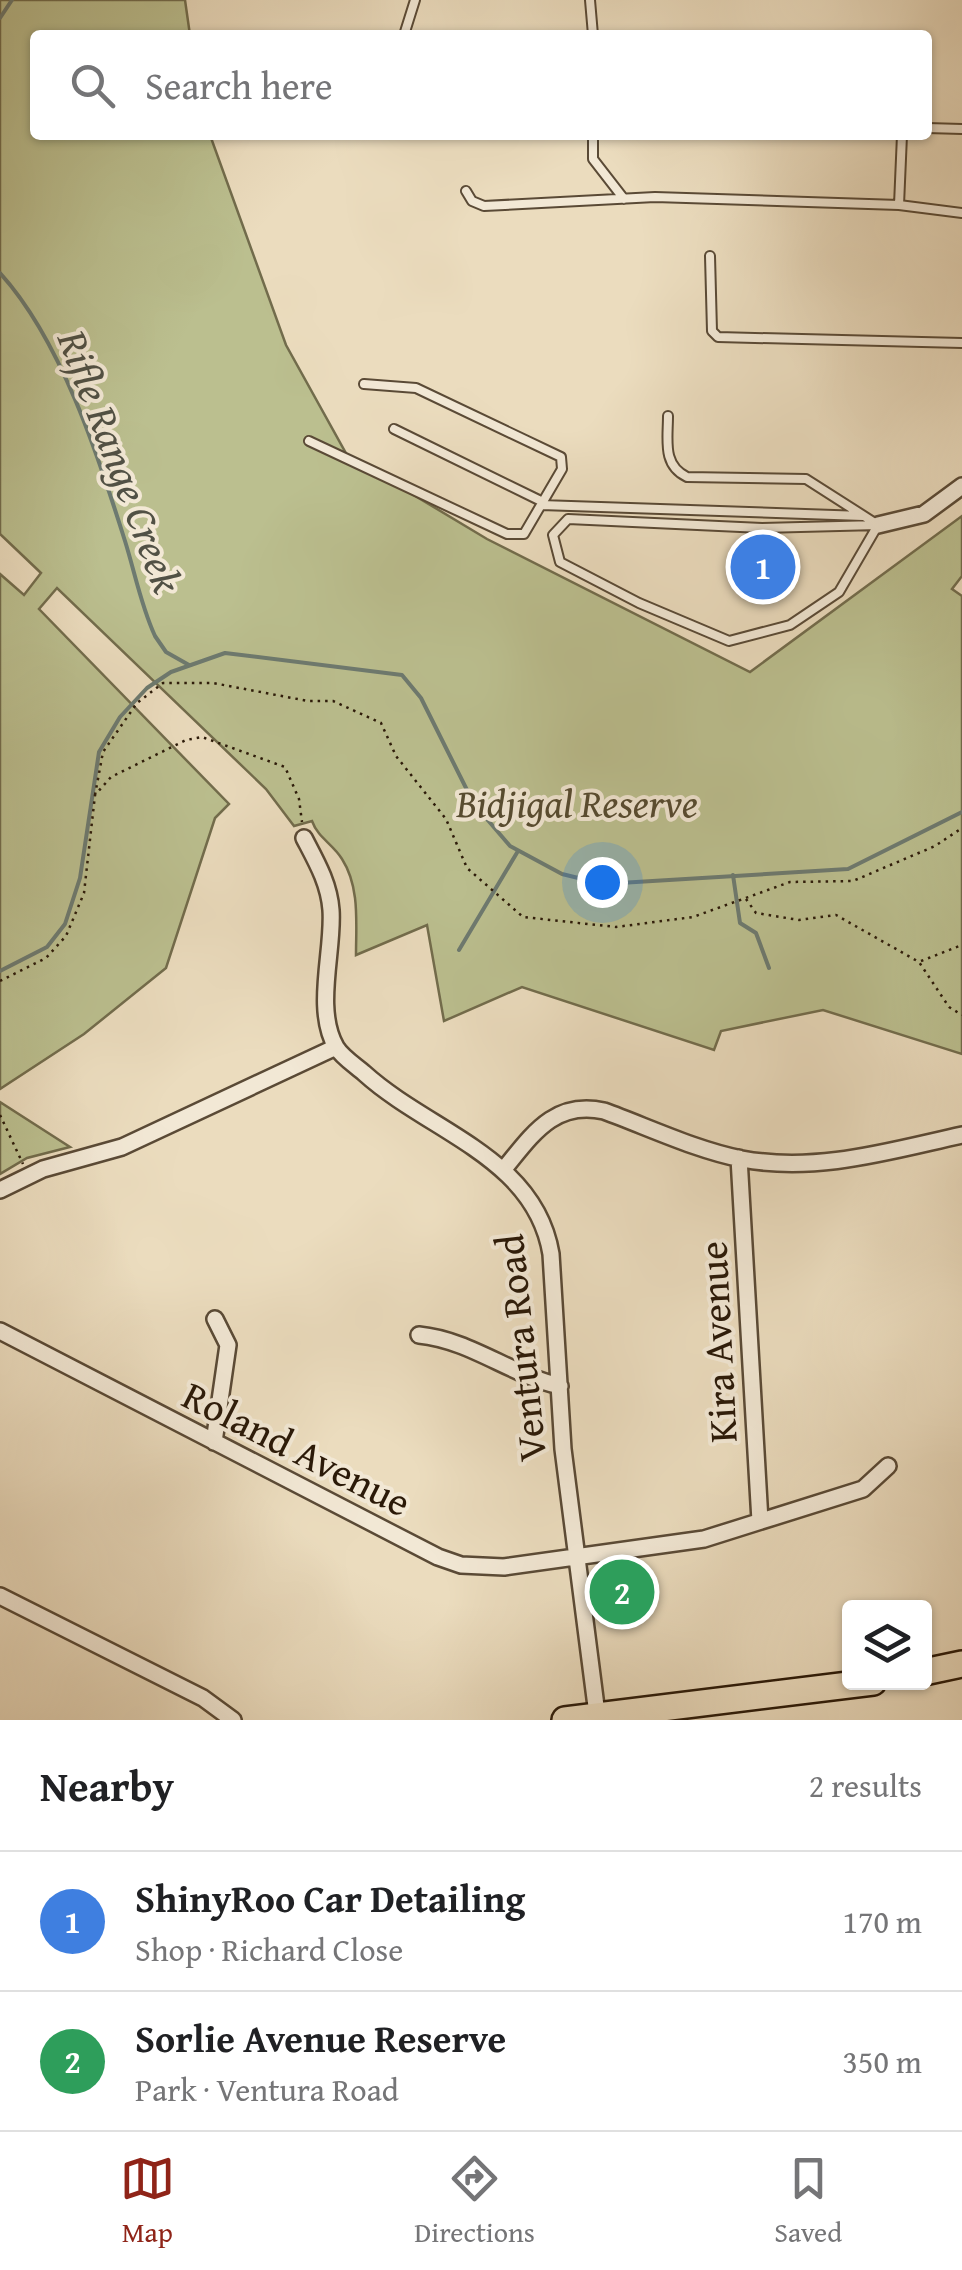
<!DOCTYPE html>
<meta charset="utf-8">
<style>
body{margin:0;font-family:"Gentium Book Plus",serif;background:#f2f2f2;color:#202124}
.controls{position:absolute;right:30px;bottom:30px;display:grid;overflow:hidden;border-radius:10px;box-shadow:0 2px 8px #0004}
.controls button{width:90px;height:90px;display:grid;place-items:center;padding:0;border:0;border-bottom:2px solid #e0e0e0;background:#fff;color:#202124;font:50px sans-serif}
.you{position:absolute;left:602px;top:882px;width:35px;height:35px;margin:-25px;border:8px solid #fff;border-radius:50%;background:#1a73e8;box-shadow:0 0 0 15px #1a73e833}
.badge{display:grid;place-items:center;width:65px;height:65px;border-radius:50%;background:#8f2418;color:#fff;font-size:32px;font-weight:700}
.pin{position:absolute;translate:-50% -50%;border:5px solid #fff;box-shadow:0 2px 10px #0006}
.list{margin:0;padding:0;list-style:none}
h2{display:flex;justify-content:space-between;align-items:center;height:130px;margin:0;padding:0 40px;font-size:42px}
h2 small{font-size:32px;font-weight:400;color:#757577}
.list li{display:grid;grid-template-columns:65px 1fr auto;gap:30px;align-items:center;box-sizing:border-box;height:140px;padding:0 40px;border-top:2px solid #e0e0e0}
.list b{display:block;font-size:38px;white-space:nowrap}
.list p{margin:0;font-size:32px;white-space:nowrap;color:#757577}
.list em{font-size:32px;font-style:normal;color:#757577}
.icon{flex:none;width:55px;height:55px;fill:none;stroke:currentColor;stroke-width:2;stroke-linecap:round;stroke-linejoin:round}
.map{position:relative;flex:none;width:962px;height:1720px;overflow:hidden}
.search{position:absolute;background:#fff;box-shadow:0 2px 8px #0004;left:30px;right:30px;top:30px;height:110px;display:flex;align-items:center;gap:25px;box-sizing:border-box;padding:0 35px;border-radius:10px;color:#757577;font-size:38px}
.sheet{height:410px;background:#fff}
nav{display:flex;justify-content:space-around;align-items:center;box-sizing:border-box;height:140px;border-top:2px solid #e0e0e0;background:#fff;font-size:28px;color:#757577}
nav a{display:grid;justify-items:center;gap:5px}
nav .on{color:#8f2418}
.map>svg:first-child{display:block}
.green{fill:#bbbf8f;stroke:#726c4c;stroke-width:2.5}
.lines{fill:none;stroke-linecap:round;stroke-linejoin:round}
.stream{stroke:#6d7a70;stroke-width:4}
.lane-casing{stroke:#5a4a36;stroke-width:12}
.street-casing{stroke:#5a4a36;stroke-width:20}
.primary-casing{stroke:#2a1908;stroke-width:30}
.path{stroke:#2a1908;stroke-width:2.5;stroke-dasharray:2.5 5;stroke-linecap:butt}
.lane{stroke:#f2e8d5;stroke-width:8}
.street{stroke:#f2e8d5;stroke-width:15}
.primary{stroke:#ebdcbe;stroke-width:25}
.labels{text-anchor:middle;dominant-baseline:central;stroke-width:8;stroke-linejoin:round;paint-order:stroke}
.park-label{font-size:40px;font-style:italic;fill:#564b30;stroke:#f2e8d5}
.street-label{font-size:40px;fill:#2a1908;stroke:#f2e8d5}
.water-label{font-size:42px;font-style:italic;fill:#515145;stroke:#f2e8d5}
</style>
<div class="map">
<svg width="962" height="1720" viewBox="0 0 962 1720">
<rect width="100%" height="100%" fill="#ebdcbe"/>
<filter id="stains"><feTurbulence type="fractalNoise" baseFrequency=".002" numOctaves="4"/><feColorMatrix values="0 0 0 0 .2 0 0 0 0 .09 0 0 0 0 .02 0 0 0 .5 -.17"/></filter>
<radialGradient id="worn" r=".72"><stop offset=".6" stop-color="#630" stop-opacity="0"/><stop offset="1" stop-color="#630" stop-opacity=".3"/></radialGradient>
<path class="green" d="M 0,0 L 185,0 L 190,35 L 35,35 L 35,135 L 210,135 L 286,345 L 347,455 L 487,539 L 750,672 L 962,516 L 962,576 L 952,589 L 962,596 L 962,1054 L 823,1010 L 721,1031 L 714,1050 L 522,987 L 444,1021 L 427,925 L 356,955 C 356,923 360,887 342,859 C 333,844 318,838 312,821 L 294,826 L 266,789 L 57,588 L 39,609 L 229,804 L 215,818 L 166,968 L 84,1034 L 0,1089 L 0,574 L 24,595 L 41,573 L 0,534 Z
M 0,1102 L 70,1147 L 27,1158 L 0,1174 Z
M 638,1564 L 643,1606 L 606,1612 L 601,1579 L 608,1568 Z"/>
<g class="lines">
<path class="stream" d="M 0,18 L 12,0
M 0,273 C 61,340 98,455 125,541 C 135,573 141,606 155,636 L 166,652 L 189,665
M 733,875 L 740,923 L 756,933 L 769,968
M 459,950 L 518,851
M 0,971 L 47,947 L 65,924 L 80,878 L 99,752 L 120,717 L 147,688 L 171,672 L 225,653 L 402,675 L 421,698 L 474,804 L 510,846 L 562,874 L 603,884 L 848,869 L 962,812"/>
<defs>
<path id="lane" d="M 590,0 L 593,35
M 404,35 L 415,0
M 927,128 L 962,129
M 593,135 L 593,159 L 624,199
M 466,191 L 472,201 L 484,206 L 655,197 L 899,205 L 962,213
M 899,205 L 902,135
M 710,256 L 712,331 L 718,337 L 962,343
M 668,416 C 668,440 662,465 687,477 L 806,479 L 878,525
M 394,429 L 543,502
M 309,441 L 507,534 L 524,534 L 562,469 L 561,457 L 416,388 L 364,384
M 541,505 L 863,516
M 568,519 L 762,528 L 878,525 L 839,592 L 790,625 L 729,641 L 639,603 L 560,562 L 553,535 Z"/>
<path id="street" d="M 878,525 L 924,514 L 962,486
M 304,838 C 316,861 329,883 331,910 C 334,950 314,1009 336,1047 C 342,1057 356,1066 364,1073 C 429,1132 535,1157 551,1254 L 563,1449 L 597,1714
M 739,1158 L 760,1521
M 504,1169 C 532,1135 554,1100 604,1111 C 648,1127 696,1150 742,1159 C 817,1173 889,1151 962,1135
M 0,1190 L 43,1169 L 122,1147 L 336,1047
M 0,1331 L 438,1557 L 461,1565 L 504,1567 L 704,1539 L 863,1489 L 888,1466
M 419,1335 C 470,1340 511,1375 560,1386
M 214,1442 L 228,1345 L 215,1319
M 0,1596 L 203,1698 L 233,1720"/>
<path id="primary" d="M 924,1672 L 962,1664
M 565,1720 L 873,1682"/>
</defs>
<use href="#lane" class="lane-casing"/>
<use href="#street" class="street-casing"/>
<use href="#primary" class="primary-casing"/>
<path class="path" d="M 95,795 L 103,752 L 137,703 L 163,683 L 213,683 L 308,701 L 333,701 L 381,723 L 396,756 L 446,819 L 467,868 L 523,917 L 616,927 L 693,917 L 790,882 L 853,881 L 935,846 L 962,828
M 746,899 L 756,913 L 799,920 L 836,915 L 919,962 L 949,1007 L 962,1015
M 921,961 L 962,945
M 0,981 L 46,958 L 66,936 L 84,893 L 95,795 L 111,777 L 186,740 L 202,737 L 285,767 L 299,799 L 302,822
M 0,1115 L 23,1164
M 609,1608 L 622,1591 L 626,1565"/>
<use href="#lane" class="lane"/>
<use href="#street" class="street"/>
<use href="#primary" class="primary"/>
</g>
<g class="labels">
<g class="park-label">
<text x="577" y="802">Bidjigal Reserve</text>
</g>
<g class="street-label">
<text transform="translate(717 1342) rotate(-93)">Kira Avenue</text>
<text transform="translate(520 1348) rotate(-96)">Ventura Road</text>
<text transform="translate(297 1448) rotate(27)">Roland Avenue</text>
</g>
<g class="water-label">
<text transform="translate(121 461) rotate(69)">Rifle Range Creek</text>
</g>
</g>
<rect width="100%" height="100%" filter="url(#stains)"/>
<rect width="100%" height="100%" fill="url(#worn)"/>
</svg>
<div class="controls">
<button><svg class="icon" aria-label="layers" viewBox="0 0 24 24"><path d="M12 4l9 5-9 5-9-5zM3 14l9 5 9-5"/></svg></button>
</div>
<div class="you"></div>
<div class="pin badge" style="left:763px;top:567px;background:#3f7fe0">1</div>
<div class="pin badge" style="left:622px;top:1592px;background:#2e9e5b">2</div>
<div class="search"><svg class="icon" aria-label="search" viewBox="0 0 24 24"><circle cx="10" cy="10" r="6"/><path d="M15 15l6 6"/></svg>Search here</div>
</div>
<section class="sheet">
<h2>Nearby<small>2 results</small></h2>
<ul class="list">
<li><span class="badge" style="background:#3f7fe0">1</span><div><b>ShinyRoo Car Detailing</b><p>Shop · Richard Close</p></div><em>170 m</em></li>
<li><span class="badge" style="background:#2e9e5b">2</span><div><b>Sorlie Avenue Reserve</b><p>Park · Ventura Road</p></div><em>350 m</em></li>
</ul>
</section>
<nav>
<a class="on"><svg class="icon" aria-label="map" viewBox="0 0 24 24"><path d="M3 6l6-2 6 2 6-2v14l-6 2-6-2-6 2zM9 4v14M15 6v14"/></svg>Map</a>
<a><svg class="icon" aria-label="directions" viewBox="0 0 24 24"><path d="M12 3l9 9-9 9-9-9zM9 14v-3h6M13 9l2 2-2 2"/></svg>Directions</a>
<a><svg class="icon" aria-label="saved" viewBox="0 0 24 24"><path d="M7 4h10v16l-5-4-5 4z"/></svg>Saved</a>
</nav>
